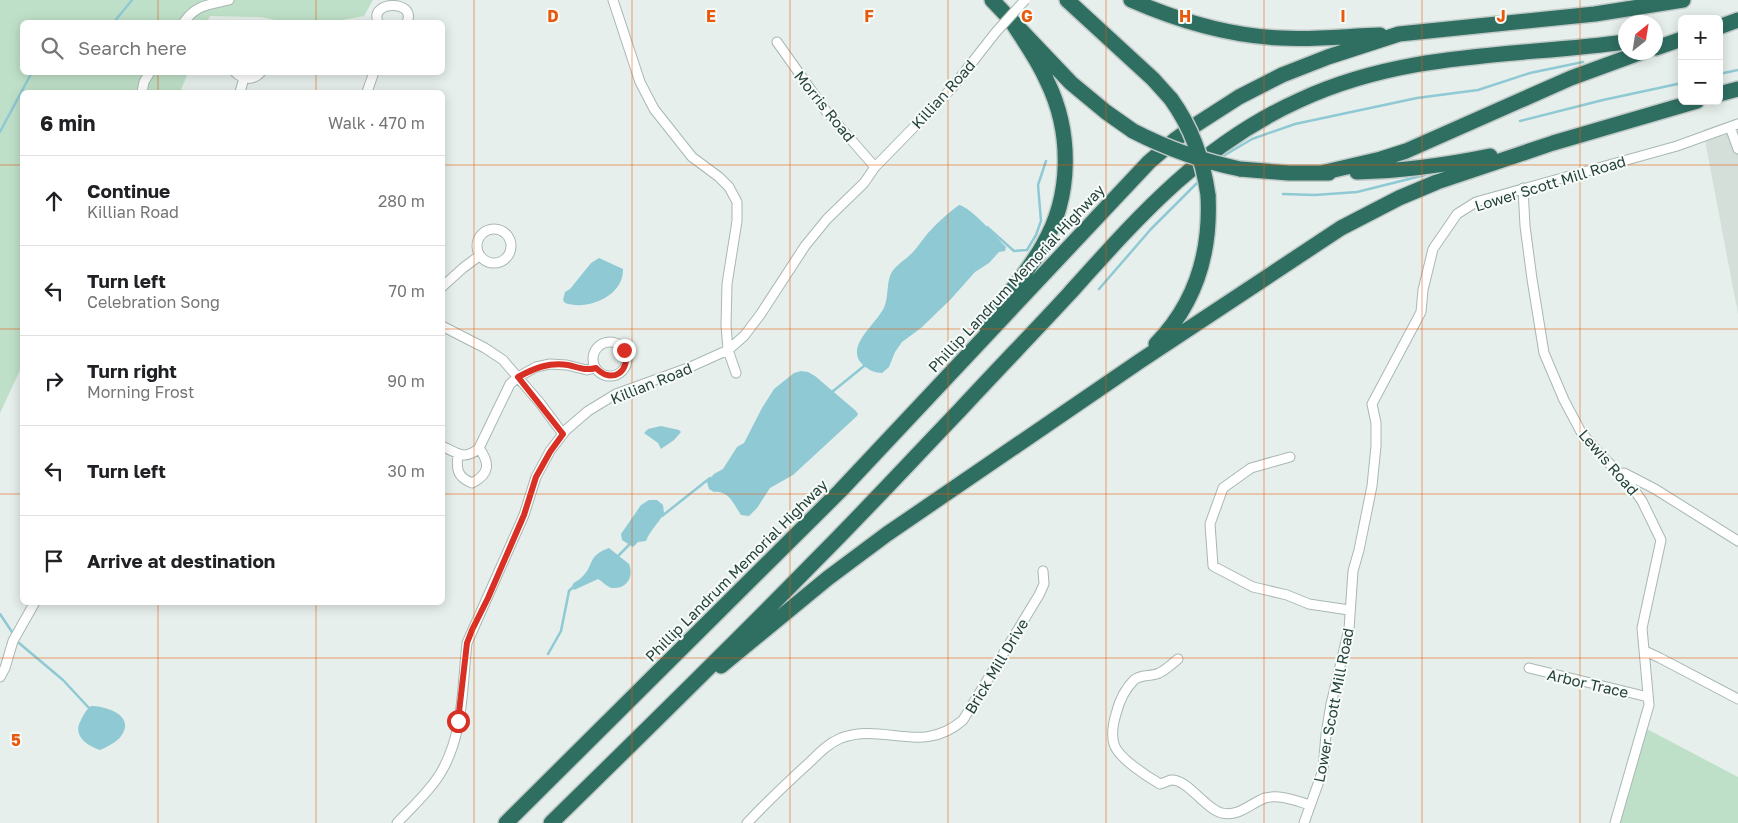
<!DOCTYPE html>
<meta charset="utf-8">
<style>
body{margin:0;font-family:"Golos Text",sans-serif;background:#f6f6f6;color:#202124}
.controls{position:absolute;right:15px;top:15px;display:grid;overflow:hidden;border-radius:8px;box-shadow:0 2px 12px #0003}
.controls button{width:45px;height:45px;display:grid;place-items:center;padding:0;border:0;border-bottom:1px solid #e0e0e0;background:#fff;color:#202124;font:25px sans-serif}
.compass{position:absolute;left:1618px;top:15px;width:45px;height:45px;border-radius:50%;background:#fff;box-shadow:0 2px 12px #0003;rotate:30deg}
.stop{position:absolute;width:15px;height:15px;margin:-11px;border:4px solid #d93025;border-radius:50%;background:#fff}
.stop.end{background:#d93025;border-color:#fff;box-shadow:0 1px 5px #0008}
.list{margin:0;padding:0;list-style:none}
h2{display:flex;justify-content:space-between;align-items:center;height:65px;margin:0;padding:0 20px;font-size:21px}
h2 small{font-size:16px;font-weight:400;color:#757577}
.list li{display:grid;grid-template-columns:32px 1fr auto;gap:15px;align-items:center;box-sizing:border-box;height:90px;padding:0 20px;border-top:1px solid #e0e0e0}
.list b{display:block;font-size:19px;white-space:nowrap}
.list p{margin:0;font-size:16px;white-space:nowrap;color:#757577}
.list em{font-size:16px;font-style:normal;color:#757577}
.icon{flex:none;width:28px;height:28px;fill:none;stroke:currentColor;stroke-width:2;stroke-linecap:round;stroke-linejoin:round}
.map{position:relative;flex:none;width:1738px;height:823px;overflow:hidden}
.search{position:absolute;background:#fff;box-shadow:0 2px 12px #0003;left:20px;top:20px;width:425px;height:55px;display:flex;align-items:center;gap:12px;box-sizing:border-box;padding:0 18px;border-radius:8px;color:#757577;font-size:19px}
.panel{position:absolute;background:#fff;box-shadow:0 2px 12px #0003;left:20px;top:90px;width:425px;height:515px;border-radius:8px}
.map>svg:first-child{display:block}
.built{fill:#d4dfda}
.green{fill:#bfe0c8}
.water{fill:#8ec9d4}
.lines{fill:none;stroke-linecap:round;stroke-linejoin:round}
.stream{stroke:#8ec9d4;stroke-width:2.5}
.minor-casing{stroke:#a8b8b2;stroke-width:11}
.motorway-casing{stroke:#c2cac8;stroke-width:18}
.minor{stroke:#fff;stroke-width:9}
.motorway{stroke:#2f6f62;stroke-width:15}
.minor-bridge-casing{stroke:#a8b8b2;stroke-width:11;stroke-linecap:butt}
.motorway-bridge-casing{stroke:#c2cac8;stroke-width:18;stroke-linecap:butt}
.minor-bridge{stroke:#fff;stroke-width:9}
.motorway-bridge{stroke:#2f6f62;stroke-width:15}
.route{stroke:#d93025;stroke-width:6}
.grid{fill:none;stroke:#e8590c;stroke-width:1;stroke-opacity:0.55}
.labels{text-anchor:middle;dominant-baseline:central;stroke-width:4;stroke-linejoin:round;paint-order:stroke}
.street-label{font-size:15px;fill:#24423a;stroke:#f7fbf9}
.grid-label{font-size:16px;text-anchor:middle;font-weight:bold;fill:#e8590c;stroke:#f7fbf9;stroke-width:4;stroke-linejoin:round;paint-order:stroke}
</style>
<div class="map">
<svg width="1738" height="823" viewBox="0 0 1738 823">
<rect width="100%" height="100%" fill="#e6efeb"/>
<path class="built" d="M 1738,118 L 1738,314 L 1703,130 Z"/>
<path class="green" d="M 0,0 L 373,0 L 364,16 L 333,22 L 284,22 L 261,17 L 210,16 L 207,22 L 22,22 L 22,72 L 188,73 L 180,92 L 22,92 L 22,366 L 0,413 Z
M 1645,728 L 1738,777 L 1738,823 L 1617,823 Z"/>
<path class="water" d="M 959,205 C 972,208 995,236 1006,247 L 1005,251 L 999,252 L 989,263 L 975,272 L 951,299 L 921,328 L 902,342 L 895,352 L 889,367 L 882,373 C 874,373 867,369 862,364 C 844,345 879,323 885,305 C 889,294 886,278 894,269 C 900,262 908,258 914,251 C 919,245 923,239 928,233 C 937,223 948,213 959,205 Z
M 599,258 L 623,269 C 624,296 588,311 565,303 L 563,300 L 565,292 L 570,289 L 591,263 Z
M 801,371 L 808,372 L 815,376 L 856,411 L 858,414 L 857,416 L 793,475 L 770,488 L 757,508 L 749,516 L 741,515 C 734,505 729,490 714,492 L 709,489 L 707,482 L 714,474 L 723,469 L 737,447 L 744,443 L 762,408 L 774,389 L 794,373 Z
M 661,426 L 679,430 L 681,432 L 674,440 L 661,449 L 658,443 L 644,433 L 648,429 Z
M 649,500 L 657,500 L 663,505 L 664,513 C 659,523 650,530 646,541 L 638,542 L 633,547 L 622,540 L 621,534 L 641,505 Z
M 609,548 L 629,564 C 634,577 627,589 612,588 C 607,587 602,581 598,579 L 574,590 L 572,586 C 574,581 577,582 581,578 C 595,566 586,556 609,548 Z
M 91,706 C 103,706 131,713 124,731 C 120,741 109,746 100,750 C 86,745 72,735 81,720 C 84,714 86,710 91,706 Z"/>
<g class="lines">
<path class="stream" d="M 114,22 L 132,0
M 1719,74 L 1738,70
M 1520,121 L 1603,100 L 1682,83
M 0,132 L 32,72
M 1221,158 L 1225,155 L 1252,139 L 1295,124 L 1417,98 L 1478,90 L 1530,73 L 1583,62
M 1283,194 L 1315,195 L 1357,192 L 1425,175
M 987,227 L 1014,251 L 1027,250 L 1036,235 L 1041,221 L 1038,185 L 1046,161
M 1099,289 L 1151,229 L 1200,180
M 832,392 L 864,366
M 662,516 L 710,478
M 619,555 L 629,545
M 0,614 L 12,632
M 19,643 L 63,680 L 89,708
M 548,654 L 561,631 L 569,591 L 572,588"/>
<defs>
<path id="minor" d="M 613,0 L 640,82 L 654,109 L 692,157 L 719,177 L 729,187 L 737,202 L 737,221 L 727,284 L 726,325 L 728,350 L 736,373
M 184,22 C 197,4 209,5 229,0
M 378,22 C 369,0 417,0 407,22
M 777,42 L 826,111 L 875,167
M 235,72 C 243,80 253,81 261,72
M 142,92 L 144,82 L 150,72
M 240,92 L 244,78
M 367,92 L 374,72
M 1730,127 L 1738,149
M 1523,188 L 1525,226 L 1532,279 L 1544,353 L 1564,400 L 1581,432 L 1601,455 L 1630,484 L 1642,501 L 1661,540 L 1642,628 L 1649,705 L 1615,823
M477 246a17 17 0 1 1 34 0a17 17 0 1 1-34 0Z
M 442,287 L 463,268 L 479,256
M 442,326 L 485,348 L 503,360 L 540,403 L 563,434
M593 359a17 17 0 1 1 34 0a17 17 0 1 1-34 0Z
M 442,446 C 457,453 465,461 479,448 L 510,384 L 518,377 L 536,367 L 550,364 L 567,365 L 587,370 L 595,368
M 458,454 C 456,469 457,477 472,483 C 490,474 490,463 479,448
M 1290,457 L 1251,468 L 1223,488 L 1210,524 L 1213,566 L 1253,587 L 1287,595 L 1309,604 L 1349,610
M 1624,473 L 1655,489 L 1738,541
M 1645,651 L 1660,658 L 1738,699
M 1178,659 C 1172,664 1166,670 1159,673 C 1151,677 1141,674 1134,680 C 1125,689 1119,702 1116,714 C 1113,724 1111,734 1114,744 C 1118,758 1148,777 1160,784 C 1164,783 1168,781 1171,780 C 1188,779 1205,809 1222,813 C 1239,817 1251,803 1265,798 C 1280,794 1296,801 1310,805
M 1529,668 L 1648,697
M 0,677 L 5,668 L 13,641 L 35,602
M 397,823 C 412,807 429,792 440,774 C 464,735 462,687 467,643 L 524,515 L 536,477 L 550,451 L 566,430 L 588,411 L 616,394 L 688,368 L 728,350 L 744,336 L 760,315 L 805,246 L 827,219 L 864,183 L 875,167 L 952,88 L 996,32
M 747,823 C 768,801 789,781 811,761 C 820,752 829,743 841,738 C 884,722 922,756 963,720 L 1039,595 L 1044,584 L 1043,571
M 1304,823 L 1323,770 L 1326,734 L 1331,704 L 1349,629 L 1353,571 L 1359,550 L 1372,486 L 1376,446 L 1376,423 L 1372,404 L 1421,312 L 1423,290 L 1433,249 L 1457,214 L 1476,202 L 1677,146 L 1738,124"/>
<path id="motorway" d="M 992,0 L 1071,83 L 1106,112 L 1133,131
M 1067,0 L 1153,79 L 1171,99
M 1131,0 C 1179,21 1228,36 1281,38 C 1314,40 1347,36 1380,35
M 1719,27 L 1738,20
M 1656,48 L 1682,39
M 1719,94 L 1738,89
M 1240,169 L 1289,173 L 1329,173
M 1357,172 C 1403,171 1446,165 1490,156
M 1321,173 L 1381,159 L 1406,151 L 1571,78 L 1642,52
M 985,325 C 1004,299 1027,274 1043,245 C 1072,196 1072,132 1047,81 C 1038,60 1024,41 1012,22
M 1156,344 C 1196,303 1211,251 1208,195
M 721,666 L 828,578 L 887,534 L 1140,361 L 1341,228 L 1399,198 L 1437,182 L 1553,143 L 1697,101
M 506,823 L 840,491 L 1149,162 L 1176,139 L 1197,124 L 1239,97 L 1282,75 L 1328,57 L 1399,34 L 1595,14 L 1683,0
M 551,823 C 640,736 729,649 816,560 C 865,511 912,460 960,410 C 996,371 1033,333 1069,294 C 1139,216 1202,144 1300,100 C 1406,51 1513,57 1626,42"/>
</defs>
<use href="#minor" class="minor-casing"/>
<use href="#motorway" class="motorway-casing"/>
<use href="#minor" class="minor"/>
<use href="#motorway" class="motorway"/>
<defs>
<path id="minor-bridge" d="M 996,32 L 1025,0"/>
<path id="motorway-bridge" d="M 1171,99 C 1192,128 1203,160 1208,195
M 1133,131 C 1168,149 1202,161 1240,169"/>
</defs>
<use href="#minor-bridge" class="minor-bridge-casing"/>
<use href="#motorway-bridge" class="motorway-bridge-casing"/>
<use href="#minor-bridge" class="minor-bridge"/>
<use href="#motorway-bridge" class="motorway-bridge"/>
</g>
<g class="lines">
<path class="route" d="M 458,721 L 467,643 L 472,630 L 488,598 L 524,515 L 536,477 L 550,452 L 563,434 L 518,377 C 535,368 549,362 568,365 C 578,367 585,371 596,368 C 612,385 632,371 624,350"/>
</g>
<path class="grid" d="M 158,0 L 158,22M 316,0 L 316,22M 474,0 L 474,823M 632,0 L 632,823M 790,0 L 790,823M 948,0 L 948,823M 1106,0 L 1106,823M 1264,0 L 1264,823M 1422,0 L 1422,823M 1580,0 L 1580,823M 158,72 L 158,92M 316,72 L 316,92M 0,165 L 22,165M 442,165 L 1738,165M 0,329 L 22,329M 442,329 L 1738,329M 0,494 L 22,494M 442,494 L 1738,494M 158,602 L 158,823M 316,602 L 316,823M 0,658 L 1738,658"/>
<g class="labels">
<g class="street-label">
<text transform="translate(943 94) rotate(-48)">Killian Road</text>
<text transform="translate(825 106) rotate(51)">Morris Road</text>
<text transform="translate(1550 183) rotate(-17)">Lower Scott Mill Road</text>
<text transform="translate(1016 278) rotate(-47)">Phillip Landrum Memorial Highway</text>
<text transform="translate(651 383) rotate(-22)">Killian Road</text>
<text transform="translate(1609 462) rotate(49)">Lewis Road</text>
<text transform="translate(736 570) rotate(-45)">Phillip Landrum Memorial Highway</text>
<text transform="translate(996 666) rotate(-59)">Brick Mill Drive</text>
<text transform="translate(1588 683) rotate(13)">Arbor Trace</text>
<text transform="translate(1333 705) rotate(-79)">Lower Scott Mill Road</text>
</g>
</g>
<g class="grid-label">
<text x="553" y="22">D</text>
<text x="711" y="22">E</text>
<text x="869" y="22">F</text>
<text x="1027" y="22">G</text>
<text x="1185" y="22">H</text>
<text x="1343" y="22">I</text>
<text x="1501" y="22">J</text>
<text x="16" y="746">5</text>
</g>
</svg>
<div class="controls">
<button>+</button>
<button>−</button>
</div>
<svg class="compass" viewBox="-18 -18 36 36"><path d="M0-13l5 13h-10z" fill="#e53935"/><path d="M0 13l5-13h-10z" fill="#757577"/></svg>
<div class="stop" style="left:458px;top:721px"></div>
<div class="stop end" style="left:624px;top:350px"></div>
<div class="search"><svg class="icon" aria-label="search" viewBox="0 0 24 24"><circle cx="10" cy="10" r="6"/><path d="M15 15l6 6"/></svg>Search here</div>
<section class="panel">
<h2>6 min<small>Walk · 470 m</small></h2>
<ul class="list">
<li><svg class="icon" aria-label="ahead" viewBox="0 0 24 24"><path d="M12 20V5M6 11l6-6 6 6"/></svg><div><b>Continue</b><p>Killian Road</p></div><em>280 m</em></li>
<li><svg class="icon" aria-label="left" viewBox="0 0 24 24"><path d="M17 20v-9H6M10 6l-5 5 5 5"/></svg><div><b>Turn left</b><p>Celebration Song</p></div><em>70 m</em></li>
<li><svg class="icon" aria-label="right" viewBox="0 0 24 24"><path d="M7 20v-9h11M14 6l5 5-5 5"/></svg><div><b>Turn right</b><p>Morning Frost</p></div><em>90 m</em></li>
<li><svg class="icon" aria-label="left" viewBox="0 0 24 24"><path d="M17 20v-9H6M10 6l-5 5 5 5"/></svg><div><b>Turn left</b></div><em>30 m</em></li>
<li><svg class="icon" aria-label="arrive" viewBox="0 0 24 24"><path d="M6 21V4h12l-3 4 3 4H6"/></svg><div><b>Arrive at destination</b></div></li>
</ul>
</section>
</div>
